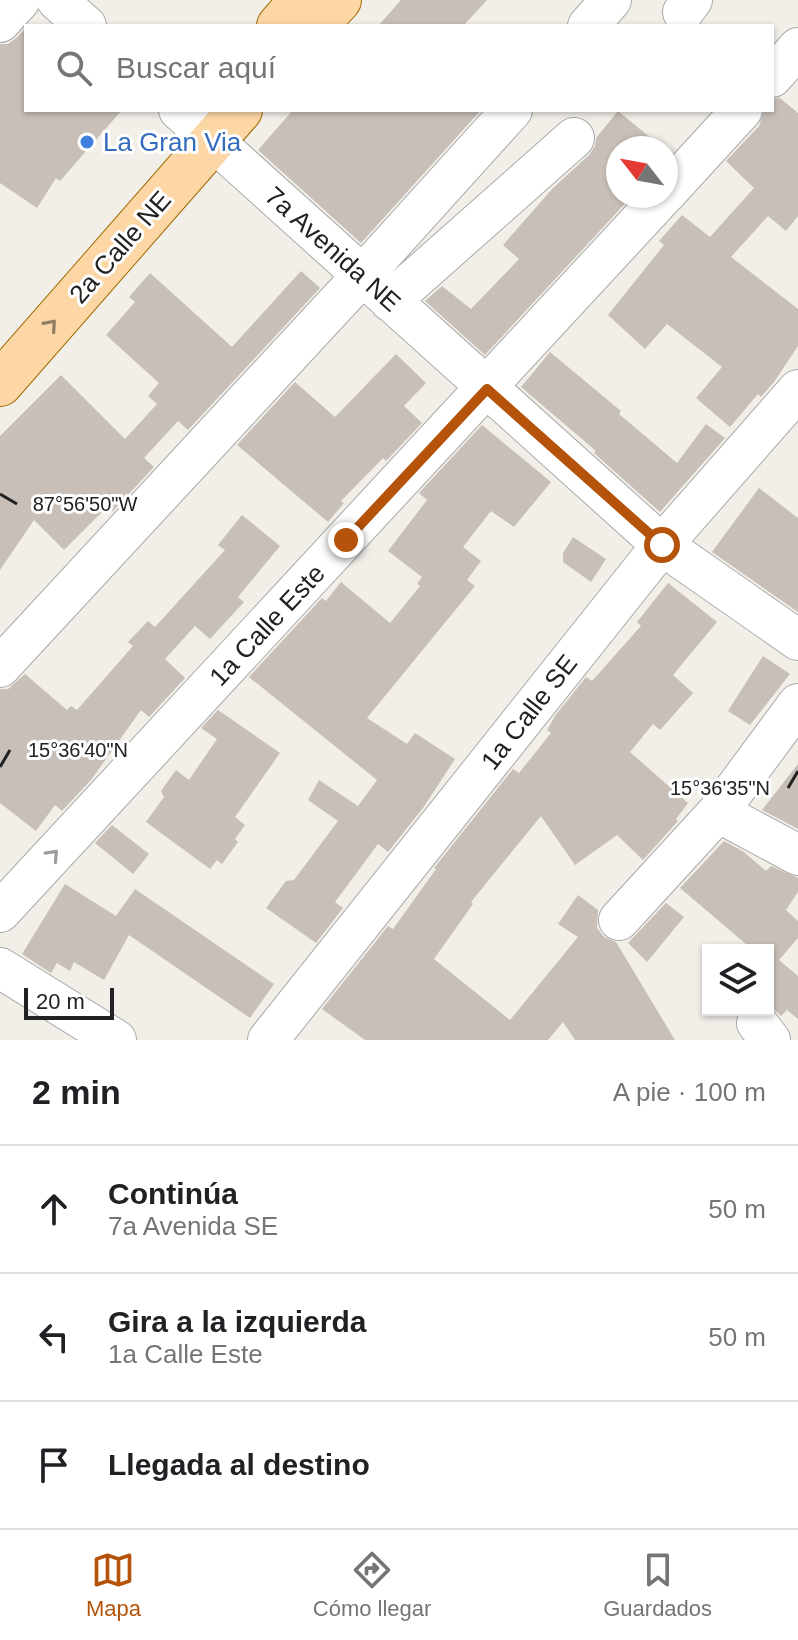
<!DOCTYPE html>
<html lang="es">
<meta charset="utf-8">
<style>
body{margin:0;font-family:Arial,sans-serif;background:#f6f6f6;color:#202124}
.controls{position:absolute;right:24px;bottom:24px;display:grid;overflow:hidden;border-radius:0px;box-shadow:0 2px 6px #0004}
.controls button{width:72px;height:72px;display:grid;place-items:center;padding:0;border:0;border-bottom:2px solid #e0e0e0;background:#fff;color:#202124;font:40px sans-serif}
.compass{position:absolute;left:606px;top:136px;width:72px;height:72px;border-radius:50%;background:#fff;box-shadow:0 2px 6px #0004;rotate:301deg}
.scale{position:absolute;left:24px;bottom:20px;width:90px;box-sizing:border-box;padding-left:8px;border:4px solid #222;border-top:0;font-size:22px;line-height:28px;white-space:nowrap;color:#222;-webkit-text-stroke:6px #fff;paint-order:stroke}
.stop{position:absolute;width:24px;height:24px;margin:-18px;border:6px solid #b45309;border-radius:50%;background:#fff}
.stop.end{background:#b45309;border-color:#fff;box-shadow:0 2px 8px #0008}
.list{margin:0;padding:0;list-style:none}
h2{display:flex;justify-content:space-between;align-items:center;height:104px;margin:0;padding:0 32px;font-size:34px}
h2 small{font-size:26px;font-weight:400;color:#757577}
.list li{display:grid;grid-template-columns:52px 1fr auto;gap:24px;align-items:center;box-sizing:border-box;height:128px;padding:0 32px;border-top:2px solid #e0e0e0}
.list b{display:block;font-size:30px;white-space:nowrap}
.list p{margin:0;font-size:26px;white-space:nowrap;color:#757577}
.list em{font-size:26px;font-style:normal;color:#757577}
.icon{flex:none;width:44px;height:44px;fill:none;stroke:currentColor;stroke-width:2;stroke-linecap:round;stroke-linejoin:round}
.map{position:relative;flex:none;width:798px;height:1040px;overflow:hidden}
.search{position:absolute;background:#fff;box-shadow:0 2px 6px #0004;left:24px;right:24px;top:24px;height:88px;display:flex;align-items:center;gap:20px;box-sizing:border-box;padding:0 28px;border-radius:0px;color:#757577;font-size:30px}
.sheet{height:488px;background:#fff}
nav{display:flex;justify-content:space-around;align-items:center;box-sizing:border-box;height:112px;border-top:2px solid #e0e0e0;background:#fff;font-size:22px;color:#757577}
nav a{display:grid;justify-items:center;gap:4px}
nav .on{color:#b45309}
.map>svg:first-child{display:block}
.building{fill:#c7bfb8}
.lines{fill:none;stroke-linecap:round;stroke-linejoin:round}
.minor-casing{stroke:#a9a9a9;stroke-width:42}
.major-casing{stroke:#a06b00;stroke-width:46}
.minor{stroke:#fff;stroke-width:40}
.major{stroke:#fcd6a4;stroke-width:44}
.oneway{stroke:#8f7c63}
.oneway2{stroke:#9c9c9c}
.route{stroke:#b45309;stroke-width:10}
.ticks{fill:none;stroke:#222;stroke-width:3}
.shop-dot{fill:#3f7fe0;stroke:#fff;stroke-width:3}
.labels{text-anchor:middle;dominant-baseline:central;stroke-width:6;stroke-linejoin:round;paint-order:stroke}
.shop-label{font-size:26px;fill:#366cbe;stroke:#fff;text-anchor:start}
.street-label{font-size:26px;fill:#222;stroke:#fff}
.ticks-label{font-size:20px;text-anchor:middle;fill:#222;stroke:#fff;stroke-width:6;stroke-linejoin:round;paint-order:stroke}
</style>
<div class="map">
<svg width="798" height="1040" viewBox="0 0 798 1040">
<rect width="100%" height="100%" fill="#f2efe9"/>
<path class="building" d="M 401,0 L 487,0 L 463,26 L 378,26 Z
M 26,28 L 26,110 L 122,110 L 60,181 L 56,178 L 37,208 L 0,183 L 0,44 L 8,44 L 16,38 Z
M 780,98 L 798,113 L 798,216 L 786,231 L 768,216 L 731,257 L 798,309 L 798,346 L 774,382 L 761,397 L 758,394 L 730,427 L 696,398 L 722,367 L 667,324 L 645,349 L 608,315 L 664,245 L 659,241 L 682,215 L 710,237 L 754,188 L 726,161 L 759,126 L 764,110 L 772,110 L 773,99 Z
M 293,110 L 481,110 L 361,243 L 258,150 Z
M 618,111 L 663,148 L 618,148 L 618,196 L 632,196 L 485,355 L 425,301 L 442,286 L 471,309 L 519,259 L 503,245 L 553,188 L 589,155 L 595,146 L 596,138 Z
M 301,271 L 320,288 L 188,430 L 178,421 L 144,458 L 154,467 L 112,512 L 107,507 L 64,550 L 34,520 L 0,570 L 0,436 L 61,375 L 125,439 L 157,404 L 148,396 L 159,383 L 106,335 L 135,302 L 129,297 L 150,273 L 232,347 Z
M 550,352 L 621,411 L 619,414 L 677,463 L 706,424 L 725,438 L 660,512 L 594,453 L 596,451 L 521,387 Z
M 396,354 L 426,383 L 404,406 L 422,423 L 386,461 L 383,458 L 341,501 L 344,503 L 328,522 L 237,445 L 295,382 L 335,417 Z
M 482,425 L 551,482 L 514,527 L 491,511 L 463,547 L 481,561 L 467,580 L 475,586 L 367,718 L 407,744 L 415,733 L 455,759 L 423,808 L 388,852 L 378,844 L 335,902 L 343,908 L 316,943 L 266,908 L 286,881 L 294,880 L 338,821 L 308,800 L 319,780 L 358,806 L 377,780 L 249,677 L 322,598 L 326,601 L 341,582 L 390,623 L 420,586 L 417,584 L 422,577 L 388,551 L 427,500 L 419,493 Z
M 759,488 L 798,518 L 798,612 L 712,552 Z
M 242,515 L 280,546 L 238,597 L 244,602 L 210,639 L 195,626 L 165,659 L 185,678 L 149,717 L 141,710 L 91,780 L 62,811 L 55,805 L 36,831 L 0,803 L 0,689 L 8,689 L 25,674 L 67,710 L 71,706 L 77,710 L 133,646 L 128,642 L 148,621 L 155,627 L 225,550 L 218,545 Z
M 573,537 L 606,559 L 591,582 L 563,562 L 563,553 Z
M 668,583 L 717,622 L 673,675 L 693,693 L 660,730 L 653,724 L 630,752 L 688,803 L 676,819 L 678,821 L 643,860 L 617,835 L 575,865 L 541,816 L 471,902 L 473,904 L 434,959 L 510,1020 L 578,937 L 558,924 L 578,895 L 598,910 L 597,928 L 604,937 L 616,942 L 675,1040 L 575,1040 L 563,1022 L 548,1040 L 365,1040 L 322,1009 L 388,926 L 393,929 L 436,869 L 434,868 L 513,769 L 519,773 L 551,733 L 547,730 L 555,716 L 586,677 L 592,681 L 641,626 L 637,622 Z
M 763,656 L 790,674 L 750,725 L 728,711 Z
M 218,710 L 280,753 L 235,817 L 245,825 L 235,839 L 238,842 L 222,864 L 217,860 L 210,869 L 146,822 L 164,797 L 161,791 L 176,770 L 189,780 L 217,739 L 201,728 Z
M 798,764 L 798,829 L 762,810 Z
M 112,825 L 149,854 L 133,874 L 95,843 Z
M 724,841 L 744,852 L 766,871 L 771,866 L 798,878 L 798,892 L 786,910 L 798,921 L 798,938 L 779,960 L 798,976 L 798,1019 L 787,1010 L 781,1016 L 768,1003 L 768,950 L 753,950 L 680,888 Z
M 65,884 L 116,916 L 135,889 L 274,984 L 250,1018 L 129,935 L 104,980 L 74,962 L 70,971 L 57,963 L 51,973 L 22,954 Z
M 666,903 L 684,917 L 647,962 L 628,943 Z"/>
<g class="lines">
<defs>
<path id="minor" d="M 57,0 L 86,26
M 683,12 L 692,0
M 0,22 L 20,0
M 588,26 L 611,0
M 772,77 L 798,48
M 179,110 L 662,545 L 798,640
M 666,193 L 742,110
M 390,301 L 574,138
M 0,667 L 362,276 L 512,110
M 718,812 L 798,855
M 0,912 L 663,196
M 619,920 L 718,812 L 798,704
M 0,968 L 116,1040
M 757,1023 L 770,1040
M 268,1040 L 662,545 L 798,390"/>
<path id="major" d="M 279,26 L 302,0
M 315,26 L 339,0
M 0,384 L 240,110"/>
</defs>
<use href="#minor" class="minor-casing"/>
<use href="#major" class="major-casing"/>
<use href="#minor" class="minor"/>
<use href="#major" class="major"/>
</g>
<defs><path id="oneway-chevron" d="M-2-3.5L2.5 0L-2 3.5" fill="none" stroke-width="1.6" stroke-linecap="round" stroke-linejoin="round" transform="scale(2)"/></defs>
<use class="oneway" href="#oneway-chevron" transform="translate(51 325) rotate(-49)"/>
<use class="oneway2" href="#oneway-chevron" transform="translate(53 855) rotate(-47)"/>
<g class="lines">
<path class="route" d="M 346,540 L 487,389 L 662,545"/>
</g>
<path class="ticks" d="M 0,494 L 17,504M 0,767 L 10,750M 788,788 L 798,771"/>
<circle class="shop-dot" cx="87" cy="142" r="8"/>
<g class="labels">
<g class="shop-label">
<text x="103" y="142">La Gran Via</text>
</g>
<g class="street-label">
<text transform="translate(120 247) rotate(-49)">2a Calle NE</text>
<text transform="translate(333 249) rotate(42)">7a Avenida NE</text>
<text transform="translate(267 625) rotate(-47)">1a Calle Este</text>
<text transform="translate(529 712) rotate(-52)">1a Calle SE</text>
</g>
</g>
<g class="ticks-label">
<text x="85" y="511">87°56'50"W</text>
<text x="78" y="757">15°36'40"N</text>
<text x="720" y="795">15°36'35"N</text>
</g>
</svg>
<div class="controls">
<button><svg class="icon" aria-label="layers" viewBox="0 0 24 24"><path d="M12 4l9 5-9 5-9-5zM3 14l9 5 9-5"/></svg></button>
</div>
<svg class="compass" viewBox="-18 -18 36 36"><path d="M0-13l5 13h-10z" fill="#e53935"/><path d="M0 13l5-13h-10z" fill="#757577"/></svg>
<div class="scale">20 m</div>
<div class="stop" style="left:662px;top:545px"></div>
<div class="stop end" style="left:346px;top:540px"></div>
<div class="search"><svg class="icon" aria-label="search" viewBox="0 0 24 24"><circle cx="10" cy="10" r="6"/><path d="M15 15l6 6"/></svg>Buscar aquí</div>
</div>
<section class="sheet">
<h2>2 min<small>A pie · 100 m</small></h2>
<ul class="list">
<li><svg class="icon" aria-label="ahead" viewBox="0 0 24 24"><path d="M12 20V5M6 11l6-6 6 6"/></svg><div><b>Continúa</b><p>7a Avenida SE</p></div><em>50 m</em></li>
<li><svg class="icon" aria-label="left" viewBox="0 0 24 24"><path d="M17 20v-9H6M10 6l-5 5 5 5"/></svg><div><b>Gira a la izquierda</b><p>1a Calle Este</p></div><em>50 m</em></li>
<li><svg class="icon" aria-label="arrive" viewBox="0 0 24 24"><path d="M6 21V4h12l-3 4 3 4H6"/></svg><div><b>Llegada al destino</b></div></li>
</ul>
</section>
<nav>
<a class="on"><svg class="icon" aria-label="map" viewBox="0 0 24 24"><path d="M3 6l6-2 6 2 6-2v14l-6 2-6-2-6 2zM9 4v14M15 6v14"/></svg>Mapa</a>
<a><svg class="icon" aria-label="directions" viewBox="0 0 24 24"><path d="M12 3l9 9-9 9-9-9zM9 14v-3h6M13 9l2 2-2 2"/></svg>Cómo llegar</a>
<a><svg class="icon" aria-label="saved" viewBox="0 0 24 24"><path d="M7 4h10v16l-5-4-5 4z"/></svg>Guardados</a>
</nav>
